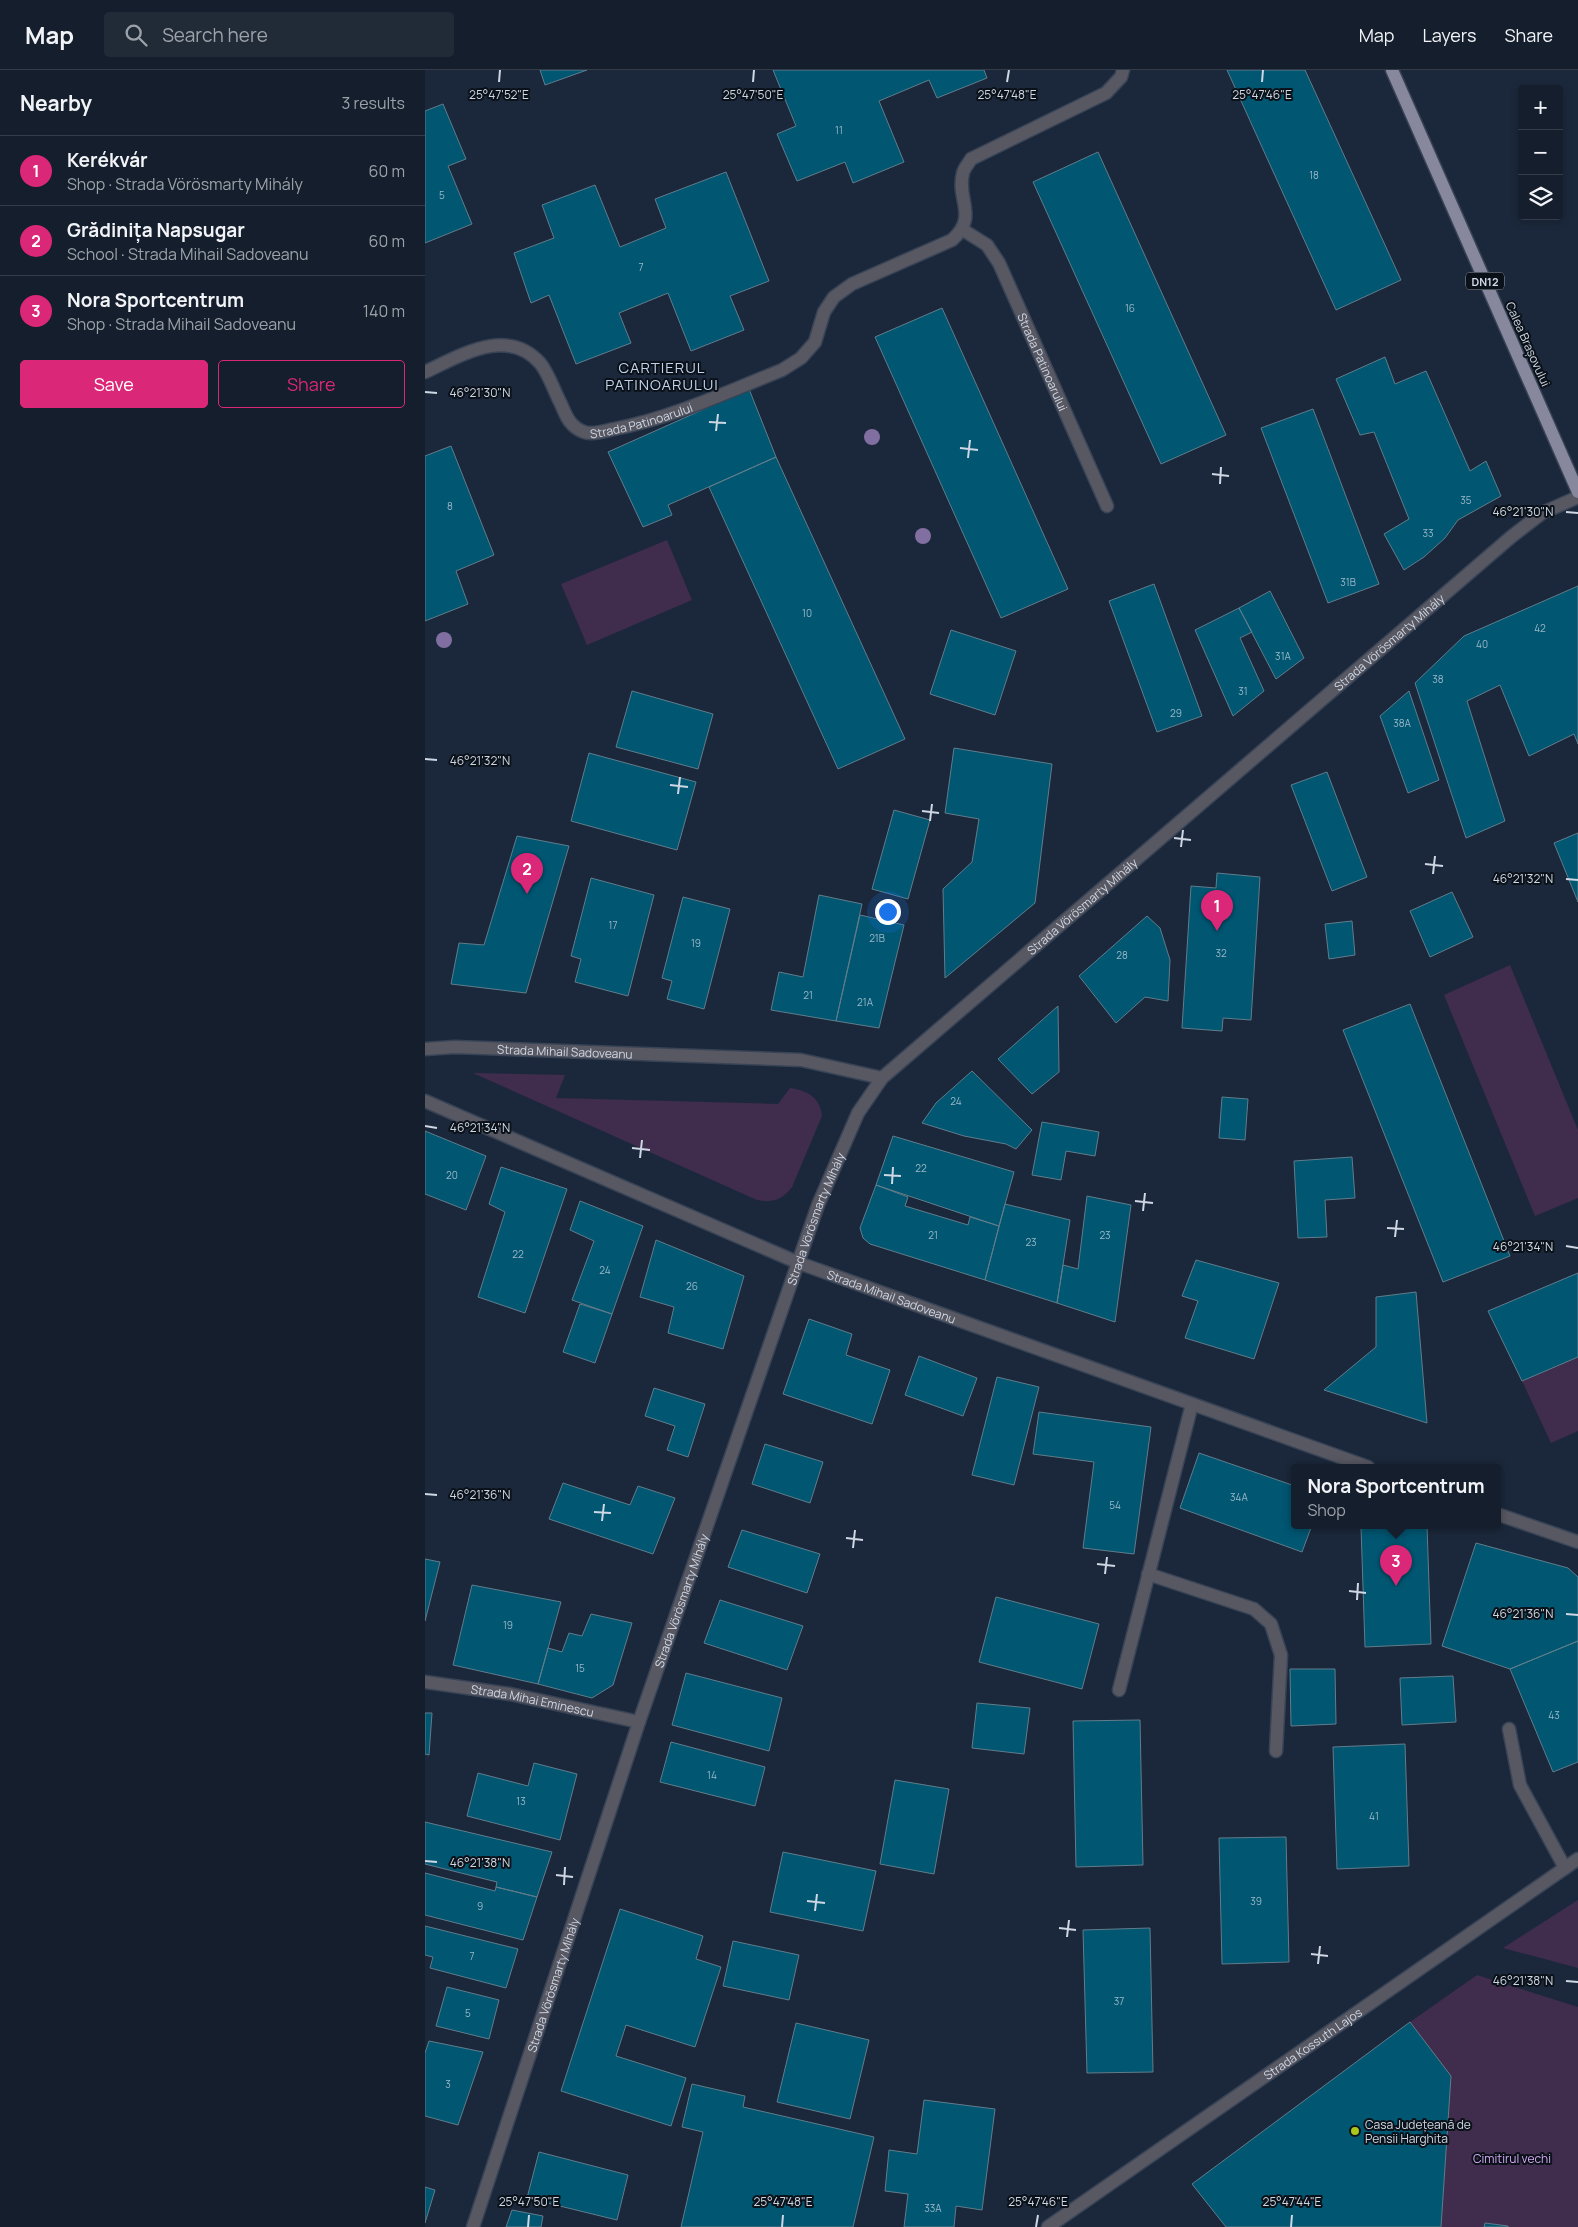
<!DOCTYPE html>
<meta charset="utf-8">
<style>
body{margin:0;font-family:Manrope,sans-serif;background:#212b38;color:#f1f3f6}
.controls{position:absolute;right:15px;top:15px;display:grid;overflow:hidden;border-radius:5px;box-shadow:0 2px 8px #0003}
.controls button{width:45px;height:45px;display:grid;place-items:center;padding:0;border:0;border-bottom:1px solid #333c48;background:#141e2c;color:#f1f3f6;font:25px sans-serif}
.you{position:absolute;left:462px;top:841px;width:18px;height:18px;margin:-12px;border:4px solid #fff;border-radius:50%;background:#1a73e8;box-shadow:0 0 0 8px #1a73e833}
.badge{display:grid;place-items:center;width:32px;height:32px;border-radius:50%;background:#db2777;color:#fff;font-size:16px;font-weight:700}
.pin{position:absolute;translate:-50% -41px;filter:drop-shadow(0 1px 2px #0008)}
.pin::after{content:'';position:absolute;top:26px;width:18px;height:15px;background:inherit;clip-path:polygon(0 0,100% 0,50% 100%)}
.popup{position:absolute;left:866px;top:1394px;width:210px;height:65px;box-sizing:border-box;display:grid;place-content:center;border-radius:5px;background:#141e2c;filter:drop-shadow(0 1px 4px #0005);font-size:16px;white-space:nowrap;color:#9da2a9}
.popup b{font-size:19px;color:#f1f3f6}
.popup::after{content:'';position:absolute;left:50%;top:100%;margin-left:-10px;border:10px solid transparent;border-top-color:#141e2c}
.list{margin:0;padding:0;list-style:none}
h2{display:flex;justify-content:space-between;align-items:center;height:65px;margin:0;padding:0 20px;font-size:21px}
h2 small{font-size:16px;font-weight:400;color:#9da2a9}
.list li{display:grid;grid-template-columns:32px 1fr auto;gap:15px;align-items:center;box-sizing:border-box;height:70px;padding:0 20px;border-top:1px solid #333c48}
.list b{display:block;font-size:19px;white-space:nowrap}
.list p{margin:0;font-size:16px;white-space:nowrap;color:#9da2a9}
.list em{font-size:16px;font-style:normal;color:#9da2a9}
.actions{display:flex;gap:10px;padding:15px 20px}
.actions a{flex:1;padding:11px 0;border:1px solid #db2777;border-radius:5px;text-align:center;font-size:18px;color:#db2777}
.actions .main{background:#db2777;color:#fff}
.icon{flex:none;width:28px;height:28px;fill:none;stroke:currentColor;stroke-width:2;stroke-linecap:round;stroke-linejoin:round}
.map{position:relative;flex:none;width:1153px;height:2157px;overflow:hidden}
header{display:flex;align-items:center;gap:30px;box-sizing:border-box;height:70px;padding:0 25px;background:#141e2c;border-bottom:1px solid #333c48}
header strong{font-size:24px}
nav{display:flex;gap:28px;margin-inline-start:auto;font-size:18px}
.search{width:350px;height:45px;background:#212b38;display:flex;align-items:center;gap:12px;box-sizing:border-box;padding:0 18px;border-radius:5px;color:#9da2a9;font-size:19px}
main{display:flex}
aside{flex:1;background:#141e2c}
.map>svg:first-child{display:block}
.green{fill:#402c4d}
.building{fill:#015672;stroke:#607d8b}
.lines{fill:none;stroke-linecap:round;stroke-linejoin:round}
.minor-casing{stroke:#384456;stroke-width:15}
.major-casing{stroke:#384456;stroke-width:15}
.minor{stroke:#585863;stroke-width:12}
.major{stroke:#87889e;stroke-width:12}
.tree{fill:#826fa1}
.ticks{fill:none;stroke:#ced7e3;stroke-width:2}
.poi-dot{fill:#aac719;stroke:#0b1119;stroke-width:2}
.labels{text-anchor:middle;dominant-baseline:central;stroke-width:4;stroke-linejoin:round;paint-order:stroke}
.number-label{font-size:10px;fill:#9bb7c7}
.shield{fill:#0b1119;stroke:#949ca6;stroke-width:1}
.shield-label{font-size:11px;font-weight:bold;fill:#ced7e3}
.street-label{font-size:12px;fill:#ced7e3;stroke:#0b1119}
.poi-label{font-size:12px;fill:#ced7e3;stroke:#0b1119;text-anchor:start}
.park-label{font-size:12px;fill:#d6a9f4;stroke:#0b1119}
.quarter-label{font-size:15px;letter-spacing:1px;fill:#c0d2eb;stroke:#0b1119}
.ticks-label{font-size:12px;text-anchor:middle;fill:#ced7e3;stroke:#0b1119;stroke-width:4;stroke-linejoin:round;paint-order:stroke}
</style>
<header>
<strong>Map</strong>
<div class="search"><svg class="icon" aria-label="search" viewBox="0 0 24 24"><circle cx="10" cy="10" r="6"/><path d="M15 15l6 6"/></svg>Search here</div>
<nav><a>Map</a><a>Layers</a><a>Share</a></nav>
</header>
<main>
<aside>
<h2>Nearby<small>3 results</small></h2>
<ul class="list">
<li><span class="badge">1</span><div><b>Kerékvár</b><p>Shop · Strada Vörösmarty Mihály</p></div><em>60 m</em></li>
<li><span class="badge">2</span><div><b>Grădinița Napsugar</b><p>School · Strada Mihail Sadoveanu</p></div><em>60 m</em></li>
<li><span class="badge">3</span><div><b>Nora Sportcentrum</b><p>Shop · Strada Mihail Sadoveanu</p></div><em>140 m</em></li>
</ul>
<div class="actions"><a class="main">Save</a><a>Share</a></div>
</aside>
<div class="map">
<svg width="1153" height="2157" viewBox="0 0 1153 2157">
<rect width="100%" height="100%" fill="#1b283b"/>
<path class="green" d="M 242,470 L 267,530 L 162,575 L 136,514 Z
M 1085,895 L 1153,1060 L 1153,1128 L 1110,1146 L 1019,925 Z
M 48,1003 L 140,1005 L 131,1028 L 353,1034 L 365,1018 C 383,1021 395,1027 397,1046 L 367,1117 C 357,1130 348,1133 332,1130 Z
M 1153,1287 L 1153,1361 L 1126,1373 L 1097,1311 Z
M 1153,1830 L 1153,1898 L 1078,1878 Z
M 1052,1905 L 1153,1937 L 1153,2157 L 1016,2157 L 1026,2007 L 985,1952 Z"/>
<path class="building" d="M 115,0 L 162,0 L 120,15 Z
M 348,0 L 559,0 L 562,8 L 512,28 L 504,10 L 454,31 L 479,92 L 428,113 L 420,92 L 372,111 L 352,64 L 371,56 Z
M 802,0 L 880,0 L 976,210 L 911,240 Z
M 18,34 L 41,89 L 23,96 L 47,154 L 0,173 L 0,41 Z
M 673,82 L 801,365 L 736,394 L 608,112 Z
M 301,102 L 344,211 L 305,226 L 319,260 L 266,281 L 243,223 L 194,243 L 206,273 L 151,294 L 124,225 L 106,233 L 89,183 L 129,168 L 117,135 L 170,115 L 195,177 L 241,158 L 230,129 Z
M 517,238 L 643,519 L 576,548 L 450,267 Z
M 960,287 L 970,314 L 1001,301 L 1045,401 L 1061,391 L 1076,426 L 1033,450 L 1020,468 L 999,487 L 979,500 L 959,464 L 984,449 L 949,362 L 935,365 L 911,309 Z
M 324,319 L 351,387 L 243,435 L 247,445 L 218,457 L 183,382 Z
M 888,339 L 954,514 L 903,533 L 836,358 Z
M 26,376 L 69,485 L 31,501 L 43,534 L 0,551 L 0,386 Z
M 351,387 L 480,669 L 413,699 L 284,417 Z
M 729,514 L 777,646 L 732,662 L 684,531 Z
M 1153,516 L 1153,674 L 1149,664 L 1104,686 L 1075,615 L 1042,631 L 1080,751 L 1041,768 L 990,613 L 1039,566 Z
M 845,521 L 879,588 L 851,609 L 814,538 Z
M 814,538 L 827,562 L 815,568 L 839,621 L 808,646 L 770,560 Z
M 526,560 L 591,581 L 570,645 L 505,624 Z
M 207,621 L 288,644 L 273,699 L 191,677 Z
M 984,621 L 1014,710 L 983,723 L 955,646 Z
M 529,678 L 627,694 L 610,833 L 520,908 L 518,819 L 547,792 L 554,749 L 520,743 Z
M 164,683 L 271,712 L 252,780 L 146,751 Z
M 902,702 L 942,807 L 907,821 L 866,715 Z
M 469,740 L 505,750 L 483,829 L 447,819 Z
M 1153,763 L 1153,832 L 1129,773 Z
M 92,766 L 144,776 L 101,923 L 26,914 L 34,873 L 59,875 Z
M 792,803 L 835,807 L 826,950 L 798,948 L 797,961 L 757,958 L 766,816 L 791,818 Z
M 166,808 L 229,825 L 203,926 L 150,912 L 156,889 L 146,886 Z
M 1027,822 L 1048,867 L 1005,887 L 985,841 Z
M 394,825 L 437,834 L 411,951 L 346,940 L 354,902 L 378,907 Z
M 258,827 L 305,839 L 279,939 L 242,929 L 247,911 L 237,908 Z
M 435,845 L 479,855 L 454,958 L 411,951 Z
M 722,846 L 735,858 L 745,890 L 743,931 L 720,927 L 691,953 L 654,906 Z
M 927,851 L 930,885 L 904,889 L 900,854 Z
M 985,934 L 1085,1186 L 1018,1212 L 918,960 Z
M 633,936 L 634,1002 L 607,1024 L 573,989 Z
M 547,1001 L 607,1060 L 591,1079 L 581,1074 L 539,1066 L 497,1053 L 511,1033 Z
M 797,1027 L 823,1029 L 820,1070 L 794,1068 Z
M 617,1052 L 674,1062 L 670,1086 L 641,1081 L 636,1110 L 607,1105 Z
M 0,1061 L 61,1086 L 41,1140 L 0,1124 Z
M 468,1066 L 589,1102 L 574,1156 L 451,1115 Z
M 927,1087 L 930,1128 L 900,1130 L 902,1167 L 873,1168 L 869,1091 Z
M 76,1097 L 142,1119 L 100,1243 L 53,1227 L 80,1142 L 64,1134 Z
M 451,1115 L 483,1127 L 480,1136 L 543,1155 L 545,1147 L 574,1156 L 560,1210 L 445,1174 L 438,1168 L 435,1158 Z
M 662,1126 L 706,1135 L 690,1252 L 632,1233 L 638,1195 L 653,1199 Z
M 155,1131 L 218,1156 L 187,1244 L 147,1230 L 169,1171 L 145,1160 Z
M 580,1134 L 645,1150 L 632,1233 L 560,1210 Z
M 231,1170 L 319,1206 L 298,1279 L 243,1263 L 249,1237 L 215,1227 Z
M 771,1190 L 854,1213 L 829,1289 L 760,1268 L 773,1231 L 757,1226 Z
M 1153,1203 L 1153,1287 L 1097,1311 L 1063,1241 Z
M 991,1222 L 1002,1353 L 899,1320 L 951,1277 L 951,1227 Z
M 155,1234 L 187,1244 L 170,1293 L 138,1282 Z
M 384,1249 L 427,1264 L 421,1285 L 465,1300 L 447,1354 L 358,1324 Z
M 494,1286 L 552,1308 L 538,1346 L 480,1325 Z
M 572,1307 L 614,1317 L 589,1415 L 547,1405 Z
M 229,1318 L 280,1334 L 263,1387 L 242,1380 L 250,1356 L 220,1346 Z
M 614,1342 L 726,1357 L 709,1484 L 658,1478 L 669,1392 L 608,1384 Z
M 340,1374 L 398,1392 L 385,1433 L 327,1414 Z
M 774,1383 L 870,1416 L 870,1455 L 887,1455 L 877,1482 L 755,1438 Z
M 138,1413 L 205,1435 L 213,1416 L 250,1428 L 228,1484 L 124,1449 Z
M 1002,1455 L 1006,1574 L 940,1577 L 936,1457 Z
M 317,1460 L 395,1484 L 382,1523 L 303,1497 Z
M 1051,1473 L 1143,1498 L 1153,1507 L 1153,1571 L 1085,1599 L 1017,1576 Z
M 0,1489 L 15,1492 L 0,1551 Z
M 47,1515 L 136,1532 L 113,1614 L 28,1595 Z
M 571,1527 L 674,1554 L 657,1619 L 554,1592 Z
M 295,1530 L 378,1556 L 362,1600 L 279,1573 Z
M 166,1544 L 207,1553 L 188,1615 L 167,1628 L 113,1614 L 123,1578 L 137,1582 L 144,1563 L 157,1566 Z
M 1153,1571 L 1153,1692 L 1128,1702 L 1085,1599 Z
M 865,1599 L 910,1599 L 911,1654 L 866,1656 Z
M 261,1603 L 357,1628 L 344,1681 L 247,1655 Z
M 1028,1606 L 1031,1652 L 977,1655 L 975,1608 Z
M 552,1633 L 605,1638 L 599,1684 L 547,1678 Z
M 0,1643 L 7,1643 L 4,1685 L 0,1684 Z
M 715,1650 L 718,1795 L 651,1797 L 648,1651 Z
M 246,1672 L 340,1697 L 330,1736 L 235,1712 Z
M 980,1674 L 984,1796 L 912,1799 L 908,1677 Z
M 109,1693 L 152,1704 L 135,1770 L 42,1746 L 53,1703 L 103,1716 Z
M 470,1710 L 524,1719 L 509,1804 L 455,1794 Z
M 0,1752 L 127,1782 L 112,1827 L 71,1817 L 72,1812 L 0,1794 Z
M 861,1767 L 864,1892 L 797,1894 L 794,1768 Z
M 358,1782 L 451,1801 L 438,1861 L 345,1842 Z
M 0,1803 L 70,1821 L 71,1817 L 112,1827 L 98,1870 L 0,1845 Z
M 195,1839 L 278,1866 L 271,1889 L 296,1897 L 270,1977 L 201,1955 L 191,1986 L 261,2008 L 246,2056 L 136,2021 Z
M 0,1856 L 93,1879 L 81,1918 L 5,1898 L 8,1887 L 0,1885 Z
M 725,1858 L 728,2002 L 662,2003 L 658,1860 Z
M 308,1871 L 374,1885 L 364,1930 L 298,1916 Z
M 22,1917 L 74,1930 L 64,1969 L 11,1956 Z
M 985,1952 L 1026,2006 L 1016,2157 L 801,2157 L 767,2114 Z
M 371,1953 L 444,1970 L 425,2049 L 352,2032 Z
M 4,1971 L 58,1982 L 33,2055 L 0,2046 L 0,1983 Z
M 267,2014 L 320,2026 L 318,2037 L 449,2067 L 428,2157 L 256,2157 L 278,2062 L 257,2057 Z
M 499,2030 L 570,2039 L 557,2140 L 531,2136 L 529,2157 L 479,2157 L 483,2124 L 460,2121 L 464,2080 L 492,2084 Z
M 114,2082 L 203,2105 L 192,2150 L 102,2128 Z
M 0,2117 L 10,2120 L 0,2153 Z
M 87,2140 L 118,2146 L 116,2157 L 81,2157 Z
M 1060,2153 L 1083,2156 L 1083,2157 L 1059,2157 Z"/>
<g class="lines">
<defs>
<g id="minor">
<path id="s1" d="M 538,160 L 562,175 L 574,193 L 682,436"/>
<path id="s2" d="M 0,302 C 35,286 82,256 115,293 C 124,304 129,321 136,334 C 141,346 145,357 159,362 C 168,365 179,361 189,359 C 247,348 302,322 357,300 L 376,288 L 390,272 L 399,242 L 409,227 L 427,214 L 527,170 C 554,146 531,130 538,103 C 539,98 544,93 546,89 L 681,23 L 696,7 L 698,0"/>
<path id="s3" d="M 0,979 L 30,977 L 376,990 L 457,1008"/>
<path id="s4" d="M 0,1031 L 374,1193 L 943,1397"/>
<path d="M 1072,1444 L 1153,1472"/>
<path d="M 723,1504 L 829,1539 L 846,1554 L 856,1585 L 851,1681"/>
<path id="s5" d="M 0,1612 L 85,1624 L 214,1652"/>
<path d="M 694,1620 L 767,1334"/>
<path d="M 1084,1659 L 1095,1715 L 1140,1798"/>
<path id="s6" d="M 48,2157 L 214,1652 L 393,1135 L 433,1043 L 457,1008 L 1086,467 L 1117,443 L 1153,427"/>
<path id="s7" d="M 623,2157 L 1153,1789"/>
</g>
<path id="major" d="M 967,0 L 1153,422"/>
</defs>
<use href="#minor" class="minor-casing"/>
<use href="#major" class="major-casing"/>
<use href="#minor" class="minor"/>
<use href="#major" class="major"/>
</g>
<g class="tree">
<circle cx="447" cy="367" r="8"/>
<circle cx="498" cy="466" r="8"/>
<circle cx="19" cy="570" r="8"/>
</g>
<path class="ticks" d="M 74,12 L 75,0M 328,12 L 329,0M 582,12 L 584,0M 837,12 L 838,0M 0,322 L 12,323M 284,352 L 301,353M 291,361 L 293,344M 535,378 L 553,380M 543,388 L 545,370M 787,404 L 804,406M 795,414 L 796,397M 1141,442 L 1153,443M 0,689 L 12,690M 245,715 L 263,717M 253,724 L 255,707M 497,741 L 514,743M 505,751 L 507,734M 749,768 L 766,770M 756,777 L 758,760M 1000,794 L 1018,796M 1008,804 L 1010,786M 1141,809 L 1153,810M 0,1056 L 12,1058M 207,1078 L 225,1080M 215,1088 L 217,1070M 459,1105 L 476,1106M 467,1114 L 468,1097M 710,1131 L 728,1133M 718,1141 L 720,1123M 962,1158 L 979,1159M 970,1167 L 972,1150M 1141,1176 L 1153,1178M 0,1424 L 12,1425M 169,1442 L 186,1443M 177,1451 L 179,1434M 421,1468 L 438,1470M 428,1478 L 430,1460M 672,1494 L 690,1496M 680,1504 L 682,1487M 924,1521 L 941,1523M 932,1530 L 933,1513M 1141,1544 L 1153,1545M 0,1791 L 12,1792M 131,1805 L 148,1807M 139,1815 L 140,1797M 382,1831 L 400,1833M 390,1841 L 392,1824M 634,1858 L 651,1860M 642,1867 L 644,1850M 886,1884 L 903,1886M 893,1894 L 895,1876M 1141,1911 L 1153,1912M 103,2157 L 104,2145M 357,2157 L 358,2145M 611,2157 L 613,2145M 866,2157 L 867,2145"/>
<circle class="poi-dot" cx="930" cy="2061" r="5"/>
<g class="labels">
<g class="number-label">
<text x="414" y="60">11</text>
<text x="889" y="105">18</text>
<text x="17" y="125">5</text>
<text x="216" y="197">7</text>
<text x="705" y="238">16</text>
<text x="1041" y="430">35</text>
<text x="25" y="436">8</text>
<text x="1003" y="463">33</text>
<text x="923" y="512">31B</text>
<text x="382" y="543">10</text>
<text x="1115" y="558">42</text>
<text x="1057" y="574">40</text>
<text x="858" y="586">31A</text>
<text x="1013" y="609">38</text>
<text x="818" y="621">31</text>
<text x="751" y="643">29</text>
<text x="977" y="653">38A</text>
<text x="188" y="855">17</text>
<text x="452" y="868">21B</text>
<text x="271" y="873">19</text>
<text x="796" y="883">32</text>
<text x="697" y="885">28</text>
<text x="383" y="925">21</text>
<text x="440" y="932">21A</text>
<text x="531" y="1031">24</text>
<text x="496" y="1098">22</text>
<text x="27" y="1105">20</text>
<text x="508" y="1165">21</text>
<text x="680" y="1165">23</text>
<text x="606" y="1172">23</text>
<text x="93" y="1184">22</text>
<text x="180" y="1200">24</text>
<text x="267" y="1216">26</text>
<text x="814" y="1427">34A</text>
<text x="690" y="1435">54</text>
<text x="83" y="1555">19</text>
<text x="155" y="1598">15</text>
<text x="1129" y="1645">43</text>
<text x="287" y="1705">14</text>
<text x="96" y="1731">13</text>
<text x="949" y="1746">41</text>
<text x="831" y="1831">39</text>
<text x="55" y="1836">9</text>
<text x="47" y="1886">7</text>
<text x="694" y="1931">37</text>
<text x="43" y="1943">5</text>
<text x="23" y="2014">3</text>
<text x="508" y="2138">33A</text>
</g>
<rect class="shield" x="1041" y="202.5" width="38" height="17" rx="4"/>
<g class="shield-label">
<text x="1060" y="211">DN12</text>
</g>
<g class="street-label">
<text transform="translate(1103 274) rotate(66)">Calea Brașovului</text>
<text stroke="none"><textPath href="#s1" startOffset="158">Strada Patinoarului</textPath></text>
<text stroke="none"><textPath href="#s2" startOffset="268">Strada Patinoarului</textPath></text>
<text stroke="none"><textPath href="#s6" startOffset="1890">Strada Vörösmarty Mihály</textPath></text>
<text stroke="none"><textPath href="#s6" startOffset="1485">Strada Vörösmarty Mihály</textPath></text>
<text stroke="none"><textPath href="#s3" startOffset="140">Strada Mihail Sadoveanu</textPath></text>
<text stroke="none"><textPath href="#s6" startOffset="1065">Strada Vörösmarty Mihály</textPath></text>
<text stroke="none"><textPath href="#s4" startOffset="506">Strada Mihail Sadoveanu</textPath></text>
<text stroke="none"><textPath href="#s6" startOffset="660">Strada Vörösmarty Mihály</textPath></text>
<text stroke="none"><textPath href="#s5" startOffset="109">Strada Mihai Eminescu</textPath></text>
<text stroke="none"><textPath href="#s6" startOffset="255">Strada Vörösmarty Mihály</textPath></text>
<text stroke="none"><textPath href="#s7" startOffset="322">Strada Kossuth Lajos</textPath></text>
</g>
<g class="poi-label">
<text x="940" y="2054">Casa Județeană de<tspan x="940" dy="14">Pensii Harghita</tspan></text>
</g>
<g class="park-label">
<text x="1087" y="2088">Cimitirul vechi</text>
</g>
<g class="quarter-label">
<text x="237" y="297">CARTIERUL<tspan x="237" dy="17">PATINOARULUI</tspan></text>
</g>
</g>
<g class="ticks-label">
<text x="74" y="29">25°47'52"E</text>
<text x="328" y="29">25°47'50"E</text>
<text x="582" y="29">25°47'48"E</text>
<text x="837" y="29">25°47'46"E</text>
<text x="55" y="327">46°21'30"N</text>
<text x="1098" y="446">46°21'30"N</text>
<text x="55" y="695">46°21'32"N</text>
<text x="1098" y="813">46°21'32"N</text>
<text x="55" y="1062">46°21'34"N</text>
<text x="1098" y="1181">46°21'34"N</text>
<text x="55" y="1429">46°21'36"N</text>
<text x="1098" y="1548">46°21'36"N</text>
<text x="55" y="1797">46°21'38"N</text>
<text x="1098" y="1915">46°21'38"N</text>
<text x="104" y="2136">25°47'50"E</text>
<text x="358" y="2136">25°47'48"E</text>
<text x="613" y="2136">25°47'46"E</text>
<text x="867" y="2136">25°47'44"E</text>
</g>
</svg>
<div class="controls">
<button>+</button>
<button>−</button>
<button><svg class="icon" aria-label="layers" viewBox="0 0 24 24"><path d="M12 4l9 5-9 5-9-5zM3 14l9 5 9-5"/></svg></button>
</div>
<div class="you"></div>
<div class="pin badge" style="left:792px;top:861px">1</div>
<div class="pin badge" style="left:102px;top:824px">2</div>
<div class="pin badge" style="left:971px;top:1516px">3</div>
<div class="popup"><b>Nora Sportcentrum</b>Shop</div>
</div>
</main>
